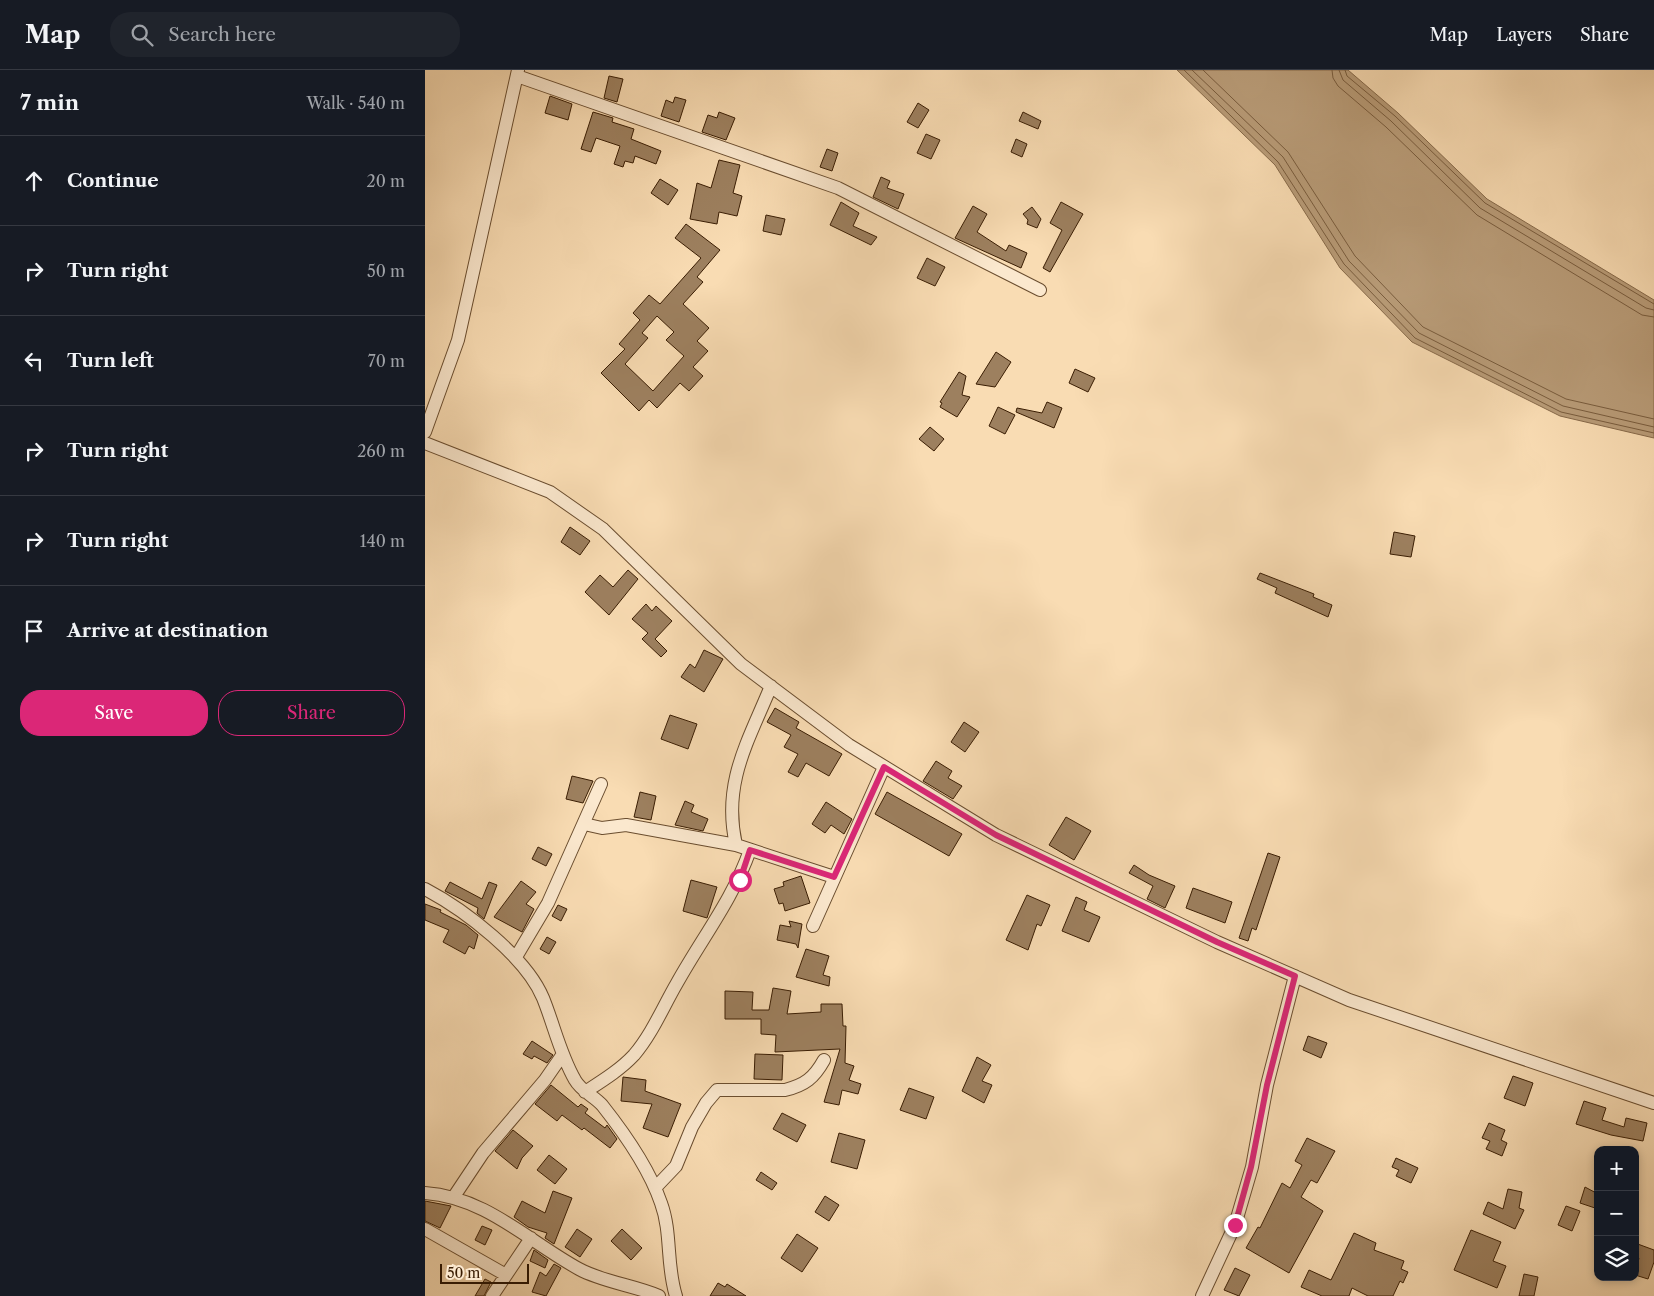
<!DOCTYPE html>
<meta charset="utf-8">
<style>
body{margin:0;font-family:"Libre Caslon Text",serif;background:#20242c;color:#f1f3f6}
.controls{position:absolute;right:15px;bottom:15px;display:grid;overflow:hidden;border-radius:10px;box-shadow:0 2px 8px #0003}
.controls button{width:45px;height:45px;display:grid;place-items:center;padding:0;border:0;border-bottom:1px solid #363941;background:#171b24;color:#f1f3f6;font:25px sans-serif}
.scale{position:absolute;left:15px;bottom:12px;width:89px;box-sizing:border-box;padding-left:5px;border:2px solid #3a1d03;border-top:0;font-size:14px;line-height:18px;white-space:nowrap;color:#3a1d03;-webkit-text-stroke:4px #fbe8ce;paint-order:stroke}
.stop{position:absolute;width:15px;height:15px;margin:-11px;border:4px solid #db2777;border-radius:50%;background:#fff}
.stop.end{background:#db2777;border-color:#fff;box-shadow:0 1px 5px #0008}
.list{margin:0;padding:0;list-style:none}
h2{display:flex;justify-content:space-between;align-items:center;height:65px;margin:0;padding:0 20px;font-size:21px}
h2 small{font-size:16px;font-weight:400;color:#9ea1a6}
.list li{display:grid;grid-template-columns:32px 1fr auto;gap:15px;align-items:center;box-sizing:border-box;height:90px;padding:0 20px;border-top:1px solid #363941}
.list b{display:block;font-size:19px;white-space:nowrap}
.list em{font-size:16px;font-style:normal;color:#9ea1a6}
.actions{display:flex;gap:10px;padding:15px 20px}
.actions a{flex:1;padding:11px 0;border:1px solid #db2777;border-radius:20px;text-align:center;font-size:18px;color:#db2777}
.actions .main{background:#db2777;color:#fff}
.icon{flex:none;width:28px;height:28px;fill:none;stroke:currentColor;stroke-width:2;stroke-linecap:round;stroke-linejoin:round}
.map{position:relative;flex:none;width:1229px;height:1226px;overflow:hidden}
header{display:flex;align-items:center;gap:30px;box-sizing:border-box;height:70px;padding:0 25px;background:#171b24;border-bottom:1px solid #363941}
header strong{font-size:24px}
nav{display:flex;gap:28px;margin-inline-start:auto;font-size:18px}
.search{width:350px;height:45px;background:#20242c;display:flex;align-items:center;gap:12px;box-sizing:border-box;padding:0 18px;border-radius:20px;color:#9ea1a6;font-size:19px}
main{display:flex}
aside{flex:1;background:#171b24}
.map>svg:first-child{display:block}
.water{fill:#b89b77;stroke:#866949}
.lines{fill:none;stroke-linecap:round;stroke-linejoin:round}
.shore{stroke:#795c3d;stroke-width:1}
.building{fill:#9d805f;stroke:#3a1d03;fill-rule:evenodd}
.street-casing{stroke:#6a4d2f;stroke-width:14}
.street{stroke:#fbe8ce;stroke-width:12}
.route{stroke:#db2777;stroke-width:6}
</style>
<header>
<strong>Map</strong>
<div class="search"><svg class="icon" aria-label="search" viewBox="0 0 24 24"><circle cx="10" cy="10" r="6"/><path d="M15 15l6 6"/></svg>Search here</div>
<nav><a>Map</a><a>Layers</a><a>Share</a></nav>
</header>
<main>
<aside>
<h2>7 min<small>Walk · 540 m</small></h2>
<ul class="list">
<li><svg class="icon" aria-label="ahead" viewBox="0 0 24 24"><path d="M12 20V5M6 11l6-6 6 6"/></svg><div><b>Continue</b></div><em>20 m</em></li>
<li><svg class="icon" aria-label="right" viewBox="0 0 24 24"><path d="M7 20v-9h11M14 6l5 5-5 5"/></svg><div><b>Turn right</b></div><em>50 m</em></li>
<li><svg class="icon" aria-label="left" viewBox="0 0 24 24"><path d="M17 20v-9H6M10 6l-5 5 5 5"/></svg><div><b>Turn left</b></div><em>70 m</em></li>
<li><svg class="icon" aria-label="right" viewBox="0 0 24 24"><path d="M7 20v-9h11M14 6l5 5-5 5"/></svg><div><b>Turn right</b></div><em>260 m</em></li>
<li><svg class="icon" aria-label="right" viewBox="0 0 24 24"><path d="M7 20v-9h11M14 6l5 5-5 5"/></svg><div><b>Turn right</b></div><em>140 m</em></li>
<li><svg class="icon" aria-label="arrive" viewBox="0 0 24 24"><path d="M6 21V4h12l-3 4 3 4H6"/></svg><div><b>Arrive at destination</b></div></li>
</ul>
<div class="actions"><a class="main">Save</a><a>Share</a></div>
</aside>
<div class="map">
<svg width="1229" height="1226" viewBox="0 0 1229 1226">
<rect width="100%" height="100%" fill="#f9dcb3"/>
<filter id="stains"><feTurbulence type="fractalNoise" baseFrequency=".004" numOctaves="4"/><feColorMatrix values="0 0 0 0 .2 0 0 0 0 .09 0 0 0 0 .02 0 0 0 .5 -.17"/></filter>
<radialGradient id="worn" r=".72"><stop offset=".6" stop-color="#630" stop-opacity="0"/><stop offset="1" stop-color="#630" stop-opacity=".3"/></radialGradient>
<path class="water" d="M 752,0 L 923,0 L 973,43 L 1062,129 L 1229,230 L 1229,368 L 1135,346 L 987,272 L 915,198 L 850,95 Z"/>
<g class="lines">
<path class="shore" d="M 759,0 L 853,92 L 919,194 L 990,268 L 1136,342 L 1229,363
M 767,0 L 858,87 L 924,191 L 994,263 L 1138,336 L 1229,357
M 778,0 L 863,82 L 930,186 L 998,257 L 1141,329 L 1229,349
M 907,0 L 908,8 L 913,16 L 961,57 L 1052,145 L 1217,245 L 1229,247
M 914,0 L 918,10 L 966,51 L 1055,138 L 1221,238 L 1229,240
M 920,0 L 922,6 L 970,46 L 1060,133 L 1229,234"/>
</g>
<path class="building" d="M 184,6 L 198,9 L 192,32 L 179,28 Z
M 125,26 L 147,34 L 143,50 L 120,43 Z
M 250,27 L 261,30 L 254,52 L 236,46 L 241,30 L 248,33 Z
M 493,33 L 504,40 L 493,58 L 482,52 Z
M 168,42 L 188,48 L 187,52 L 209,59 L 206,69 L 236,81 L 231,94 L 210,86 L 208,93 L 200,91 L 198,97 L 189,94 L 195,76 L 171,68 L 166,82 L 156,79 Z
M 294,42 L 310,48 L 301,70 L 277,62 L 283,45 L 292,48 Z
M 598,42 L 616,51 L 613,59 L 594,51 Z
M 501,64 L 515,70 L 506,89 L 492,83 Z
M 591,69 L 602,74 L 597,87 L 586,82 Z
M 402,79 L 413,83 L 407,101 L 395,97 Z
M 294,90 L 315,95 L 308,123 L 317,126 L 312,146 L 294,142 L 292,154 L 265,149 L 272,113 L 286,118 Z
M 456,107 L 465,111 L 462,118 L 479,124 L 473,139 L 448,127 Z
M 235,109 L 253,120 L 243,135 L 226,123 Z
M 416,132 L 434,143 L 428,156 L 452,167 L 446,175 L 405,155 Z
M 636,132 L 658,144 L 625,202 L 618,198 L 637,160 L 625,153 Z
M 548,136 L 562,144 L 552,162 L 581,181 L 584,175 L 602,183 L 596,198 L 530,168 Z
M 607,137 L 616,149 L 612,158 L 602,154 L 603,150 L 598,144 Z
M 341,145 L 360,149 L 356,165 L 338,161 Z
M 261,154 L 295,180 L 272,207 L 278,212 L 258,234 L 284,258 L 272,271 L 283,281 L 268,297 L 278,306 L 264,321 L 255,313 L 232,338 L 224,330 L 214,341 L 176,303 L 200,279 L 194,274 L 215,250 L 208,243 L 224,225 L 235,234 L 276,188 L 250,168 ZM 232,246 L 249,262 L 241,270 L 259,286 L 228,321 L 200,294 L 223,268 L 217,263 Z
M 502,188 L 520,197 L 510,216 L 492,208 Z
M 571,282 L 586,292 L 570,317 L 551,314 Z
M 650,299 L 670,308 L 663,322 L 644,313 Z
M 534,302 L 541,306 L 537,325 L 545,327 L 532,347 L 515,337 L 517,333 L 515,332 Z
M 622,332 L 637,338 L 629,358 L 591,342 L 592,338 L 617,343 Z
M 573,337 L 590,345 L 580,364 L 564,356 Z
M 505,357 L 519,369 L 509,381 L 494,369 Z
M 145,457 L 165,471 L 155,485 L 136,472 Z
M 969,462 L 990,466 L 986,487 L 965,484 Z
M 203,500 L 213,509 L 184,545 L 160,522 L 175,505 L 188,517 Z
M 835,503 L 889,524 L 888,527 L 907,535 L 903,547 L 850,523 L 852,518 L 832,509 Z
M 221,534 L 227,541 L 231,536 L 247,551 L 230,569 L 242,581 L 236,587 L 217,569 L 223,563 L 207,549 Z
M 279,580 L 298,589 L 279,622 L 256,607 L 265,594 L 270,598 Z
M 350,638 L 374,652 L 371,658 L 417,684 L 404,706 L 381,693 L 373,707 L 363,702 L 373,684 L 359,677 L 366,665 L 342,652 Z
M 245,645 L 272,654 L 263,679 L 236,669 Z
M 539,652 L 554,662 L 540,682 L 526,672 Z
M 511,691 L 527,701 L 523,708 L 537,716 L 528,729 L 498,711 Z
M 147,706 L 168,711 L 158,733 L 141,729 Z
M 215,722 L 231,726 L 226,750 L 209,747 Z
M 462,722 L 537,764 L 524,786 L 450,744 Z
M 260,731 L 269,735 L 266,742 L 283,749 L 278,761 L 250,755 Z
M 401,732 L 427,749 L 419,764 L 406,755 L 400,763 L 387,754 Z
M 641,747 L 666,761 L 649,790 L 624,775 Z
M 113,777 L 127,784 L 121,796 L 107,789 Z
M 843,783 L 855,787 L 831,860 L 827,858 L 823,871 L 814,868 Z
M 709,795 L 724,805 L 750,816 L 740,838 L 722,829 L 728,816 L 704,803 Z
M 376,806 L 385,833 L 360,841 L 358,833 L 354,834 L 349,819 L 359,816 L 358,812 Z
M 266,810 L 292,817 L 282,848 L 258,841 Z
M 96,811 L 111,822 L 101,834 L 109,839 L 97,862 L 69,847 Z
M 25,812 L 57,829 L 64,812 L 72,815 L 59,849 L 52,843 L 53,838 L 20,821 Z
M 768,818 L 807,832 L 800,853 L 761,838 Z
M 602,825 L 625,835 L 616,856 L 612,854 L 603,880 L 581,870 Z
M 651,827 L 662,832 L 659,840 L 675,847 L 664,872 L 637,861 Z
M 0,834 L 16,840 L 15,842 L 41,855 L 53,865 L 49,879 L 44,876 L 40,884 L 18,872 L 24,860 L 0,850 Z
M 133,835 L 142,839 L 136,851 L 127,846 Z
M 364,851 L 377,854 L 373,878 L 371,874 L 352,870 L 355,855 L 366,857 Z
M 122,867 L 131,872 L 124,884 L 115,879 Z
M 381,879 L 404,886 L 398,905 L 405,907 L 404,916 L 371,907 Z
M 348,918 L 366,921 L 362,944 L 396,942 L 396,934 L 417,934 L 418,956 L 421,956 L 420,993 L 429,996 L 424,1010 L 436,1014 L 433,1024 L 417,1020 L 414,1035 L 399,1032 L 415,979 L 350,982 L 351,965 L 336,964 L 336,949 L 300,949 L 300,921 L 328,922 L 327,940 L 344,940 Z
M 883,966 L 902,973 L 896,988 L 878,980 Z
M 107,971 L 128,985 L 122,993 L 109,986 L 107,989 L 98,984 Z
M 330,984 L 358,985 L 357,1010 L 329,1009 Z
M 552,987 L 566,995 L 557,1011 L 567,1015 L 559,1033 L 537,1021 Z
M 1088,1006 L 1108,1013 L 1100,1036 L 1079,1028 Z
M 198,1007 L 221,1010 L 220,1021 L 256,1034 L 243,1067 L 218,1058 L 227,1034 L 196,1031 Z
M 126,1015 L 153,1037 L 156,1034 L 163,1039 L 160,1043 L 180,1058 L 182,1055 L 192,1069 L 185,1078 L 159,1058 L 157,1060 L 137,1045 L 132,1051 L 110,1034 Z
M 484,1018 L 509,1027 L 501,1049 L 475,1040 Z
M 1159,1031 L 1181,1038 L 1177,1050 L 1199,1057 L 1201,1048 L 1222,1053 L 1218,1071 L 1186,1065 L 1151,1054 Z
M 357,1043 L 381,1055 L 372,1072 L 348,1059 Z
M 1064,1053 L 1080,1060 L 1076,1070 L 1082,1073 L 1077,1086 L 1061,1079 L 1065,1071 L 1057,1068 Z
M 88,1060 L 108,1076 L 97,1088 L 92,1099 L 70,1081 Z
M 414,1063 L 440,1070 L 432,1099 L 406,1092 Z
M 882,1068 L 910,1081 L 892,1113 L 886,1110 L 876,1127 L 898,1141 L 864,1203 L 821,1178 L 833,1157 L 835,1158 L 857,1113 L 865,1118 L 877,1095 L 870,1091 Z
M 124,1085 L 142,1099 L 130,1114 L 112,1100 Z
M 971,1088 L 993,1098 L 986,1113 L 971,1106 L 974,1100 L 967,1097 Z
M 336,1102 L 352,1113 L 347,1120 L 331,1110 Z
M 1160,1117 L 1173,1124 L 1173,1139 L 1155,1133 Z
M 1083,1119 L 1097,1122 L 1094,1138 L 1099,1140 L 1090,1159 L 1058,1144 L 1063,1132 L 1078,1139 Z
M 128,1121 L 147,1128 L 129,1174 L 120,1168 L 122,1163 L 103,1157 L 89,1147 L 97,1131 L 120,1143 Z
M 400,1126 L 414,1135 L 404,1151 L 390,1142 Z
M 0,1131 L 26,1136 L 15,1158 L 0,1151 Z
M 1141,1136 L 1155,1141 L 1147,1161 L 1133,1155 Z
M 57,1156 L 67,1160 L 60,1175 L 50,1170 Z
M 152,1159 L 167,1169 L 155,1187 L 140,1177 Z
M 197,1159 L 217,1178 L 206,1190 L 186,1171 Z
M 1046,1160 L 1076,1172 L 1068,1191 L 1081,1196 L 1072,1218 L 1029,1200 Z
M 929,1163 L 951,1173 L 949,1180 L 979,1191 L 976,1199 L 983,1202 L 978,1213 L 975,1211 L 968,1226 L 943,1226 L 927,1218 L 924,1226 L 897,1226 L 876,1217 L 884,1200 L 906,1210 Z
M 372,1164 L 393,1178 L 377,1202 L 356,1188 Z
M 1210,1173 L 1229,1180 L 1229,1192 L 1223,1209 L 1210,1205 L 1214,1188 L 1210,1187 Z
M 109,1180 L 123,1190 L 120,1198 L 105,1191 Z
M 129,1194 L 136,1198 L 121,1226 L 107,1222 L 115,1202 L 121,1206 Z
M 810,1198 L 825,1205 L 814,1226 L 799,1220 Z
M 1099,1204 L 1113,1207 L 1109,1226 L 1094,1226 Z
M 60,1209 L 66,1212 L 59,1226 L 50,1226 Z
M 293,1213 L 300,1217 L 302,1214 L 321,1226 L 285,1226 Z"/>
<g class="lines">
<defs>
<path id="street" d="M 92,6 L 413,118 L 615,220
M 0,362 L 33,270 L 93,0
M 0,373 L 125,422 L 178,459 L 316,594 L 424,675 L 571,765 L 792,872 L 924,930 L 1229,1033
M 159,754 L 177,758 L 201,755 L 311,775 L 409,807
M 311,775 C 297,713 323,672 346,616
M 0,819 C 40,840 101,887 118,928 C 129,955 135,984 150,1010 C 156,1021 169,1026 177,1035 C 200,1064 224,1098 236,1133 C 247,1163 241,1195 251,1226
M 388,856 L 459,697
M 91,887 L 123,833 L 176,714
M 160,1022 C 177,1011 195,1000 209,985 C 227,964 238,937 252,913 C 277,868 308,829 325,780
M 230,1118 L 251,1096 L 267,1057 L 281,1033 L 292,1020 L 360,1020 C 380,1015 389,1008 399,990
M 0,1123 C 60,1127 103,1171 154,1199 C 178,1212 208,1215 234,1226
M 28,1128 L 58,1083 L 120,1010 L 138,984
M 0,1159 L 81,1205
M 67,1226 L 106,1168
M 777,1226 L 810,1155 L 827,1097 L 842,1015 L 870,906"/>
</defs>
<use href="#street" class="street-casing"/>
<use href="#street" class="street"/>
</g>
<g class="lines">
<path class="route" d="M 315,810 L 325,780 L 409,807 L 459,697 L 571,765 L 792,872 L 870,906 L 842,1015 L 826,1097 L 810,1155"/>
</g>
<rect width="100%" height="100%" filter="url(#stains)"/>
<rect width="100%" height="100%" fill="url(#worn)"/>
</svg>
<div class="controls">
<button>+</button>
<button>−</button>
<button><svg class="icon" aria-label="layers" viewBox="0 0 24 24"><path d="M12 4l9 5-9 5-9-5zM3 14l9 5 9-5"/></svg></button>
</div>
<div class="scale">50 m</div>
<div class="stop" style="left:315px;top:810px"></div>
<div class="stop end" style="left:810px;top:1155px"></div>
</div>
</main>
